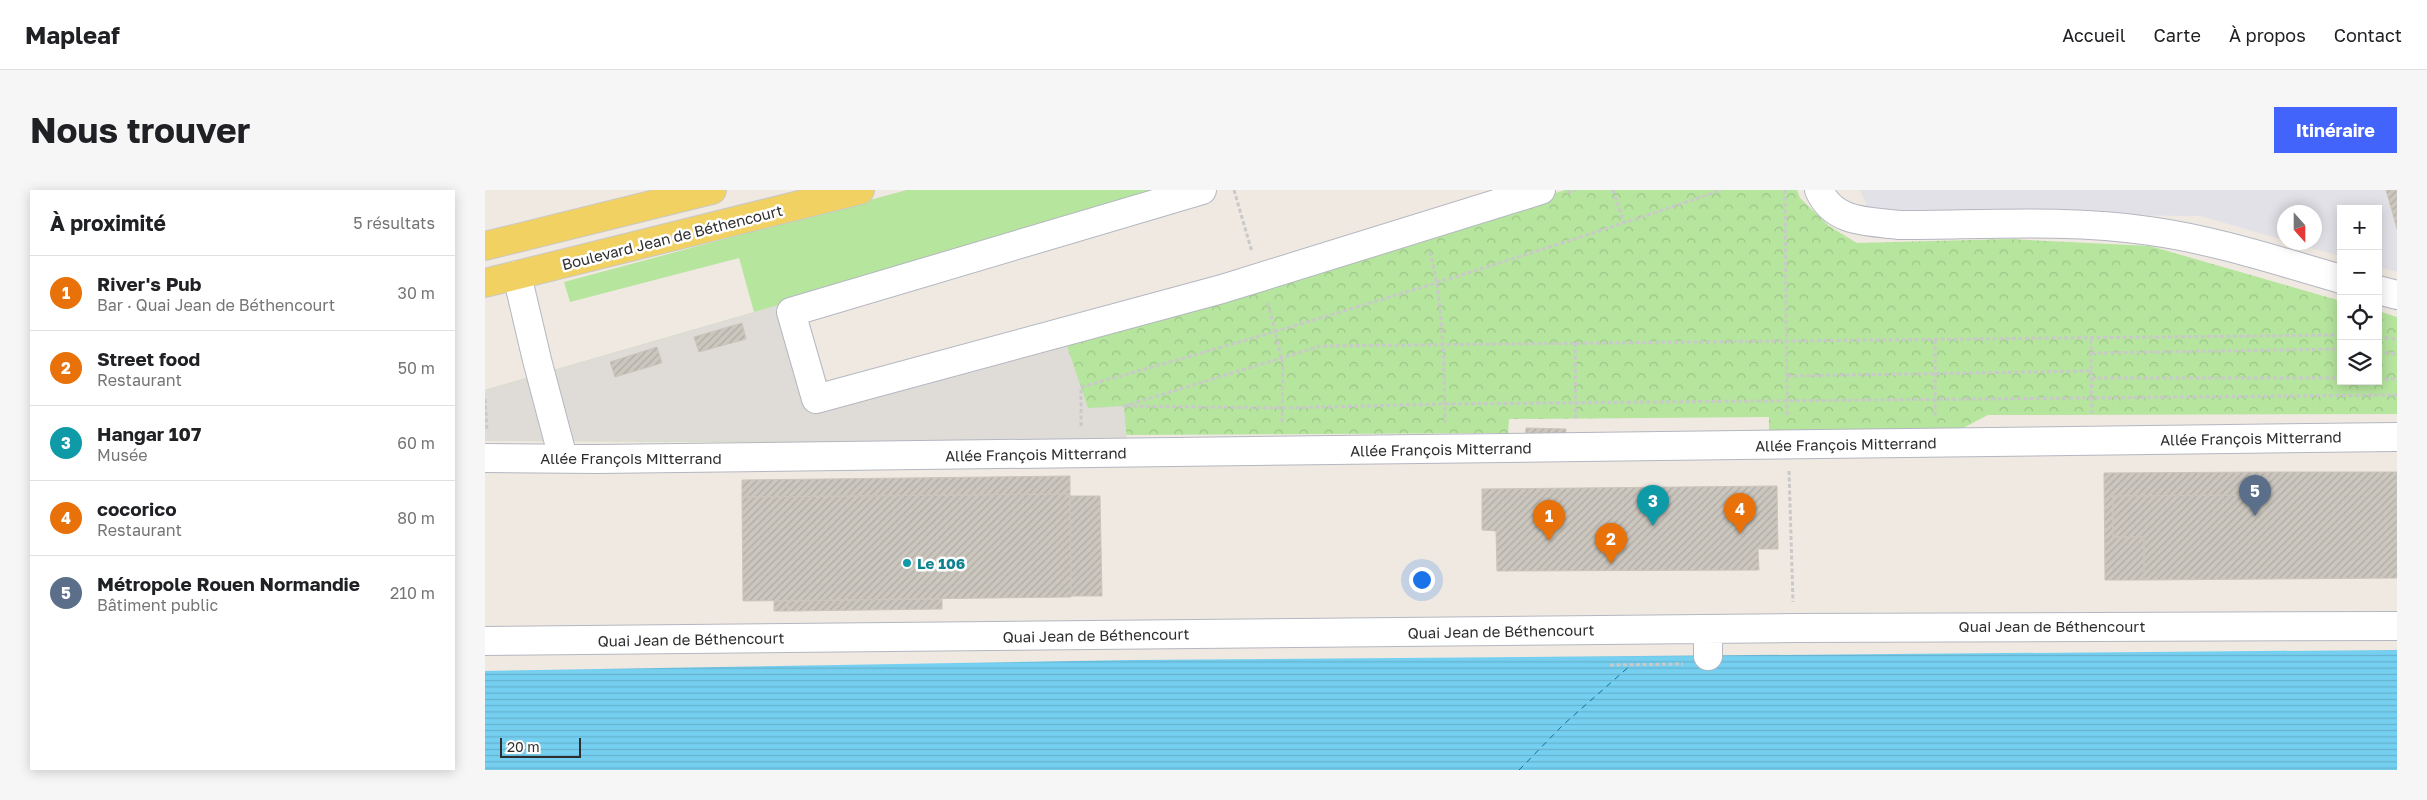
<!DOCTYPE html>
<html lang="fr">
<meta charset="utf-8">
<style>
body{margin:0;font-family:"Golos Text",sans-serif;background:#f6f6f6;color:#202124}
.controls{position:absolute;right:15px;top:15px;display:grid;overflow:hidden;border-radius:0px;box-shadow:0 2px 12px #0003}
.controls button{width:45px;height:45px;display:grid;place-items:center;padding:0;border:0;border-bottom:1px solid #e0e0e0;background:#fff;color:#202124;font:25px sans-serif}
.compass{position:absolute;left:1792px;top:15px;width:45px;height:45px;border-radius:50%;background:#fff;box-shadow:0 2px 12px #0003;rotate:159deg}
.scale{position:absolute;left:15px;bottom:12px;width:81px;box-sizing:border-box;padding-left:5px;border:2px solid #2e2e2e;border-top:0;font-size:14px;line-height:18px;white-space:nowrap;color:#2e2e2e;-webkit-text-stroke:4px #fff;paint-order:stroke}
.you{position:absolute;left:936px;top:389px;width:18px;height:18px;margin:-12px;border:4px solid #fff;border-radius:50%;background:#1a73e8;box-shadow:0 0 0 8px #1a73e833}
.badge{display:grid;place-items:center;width:32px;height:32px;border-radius:50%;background:#4264fb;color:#fff;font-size:16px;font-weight:700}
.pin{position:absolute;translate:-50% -41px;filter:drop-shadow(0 1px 2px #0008)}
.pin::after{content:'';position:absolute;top:26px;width:18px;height:15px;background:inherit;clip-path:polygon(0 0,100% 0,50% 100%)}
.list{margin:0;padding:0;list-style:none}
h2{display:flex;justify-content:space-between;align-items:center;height:65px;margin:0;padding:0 20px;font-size:21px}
h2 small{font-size:16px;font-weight:400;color:#757577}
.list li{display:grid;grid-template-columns:32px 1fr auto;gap:15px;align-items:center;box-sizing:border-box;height:75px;padding:0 20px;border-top:1px solid #e0e0e0}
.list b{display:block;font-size:19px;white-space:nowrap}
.list p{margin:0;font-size:16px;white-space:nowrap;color:#757577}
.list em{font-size:16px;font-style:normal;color:#757577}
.icon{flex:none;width:28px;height:28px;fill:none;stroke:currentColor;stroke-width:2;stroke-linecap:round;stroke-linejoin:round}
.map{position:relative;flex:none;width:1912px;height:580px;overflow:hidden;border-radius:0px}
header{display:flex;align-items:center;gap:30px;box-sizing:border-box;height:70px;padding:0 25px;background:#fff;border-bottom:1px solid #e0e0e0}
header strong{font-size:24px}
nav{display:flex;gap:28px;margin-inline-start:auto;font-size:18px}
.intro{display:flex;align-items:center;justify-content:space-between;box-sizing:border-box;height:120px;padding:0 30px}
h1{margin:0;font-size:35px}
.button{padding:12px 22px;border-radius:0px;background:#4264fb;color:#fff;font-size:18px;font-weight:700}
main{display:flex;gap:30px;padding:0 30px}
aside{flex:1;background:#fff;border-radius:0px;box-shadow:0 2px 12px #0003}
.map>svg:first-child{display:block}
.industrial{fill:#e3e1e8}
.grass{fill:#b6e59e}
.park{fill:url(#park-crowns)}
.plaza{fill:#dfdcd8}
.water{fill:url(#water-rules)}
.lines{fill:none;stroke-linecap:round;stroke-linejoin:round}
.ferry{stroke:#0d6fa3;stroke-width:1;stroke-dasharray:6 5;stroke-linecap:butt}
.building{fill:url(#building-hatch);stroke:#cbc5ba}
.minor-casing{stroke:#b4b7c1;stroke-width:30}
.major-casing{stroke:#c9c9c9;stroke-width:30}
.path{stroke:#c9c9c9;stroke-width:3;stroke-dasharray:4 2.5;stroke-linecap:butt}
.minor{stroke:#fff;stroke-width:28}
.major{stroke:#f2d163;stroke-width:28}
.culture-dot{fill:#0f9aa8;stroke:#fff;stroke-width:2}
.labels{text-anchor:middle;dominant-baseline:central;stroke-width:5;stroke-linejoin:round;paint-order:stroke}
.street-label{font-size:15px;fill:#2e2e2e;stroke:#fff}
.culture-label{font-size:15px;font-weight:bold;fill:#0d838f;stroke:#fff;text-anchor:start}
</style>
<header>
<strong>Mapleaf</strong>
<nav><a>Accueil</a><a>Carte</a><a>À propos</a><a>Contact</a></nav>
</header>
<div class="intro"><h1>Nous trouver</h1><a class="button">Itinéraire</a></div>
<main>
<aside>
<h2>À proximité<small>5 résultats</small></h2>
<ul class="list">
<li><span class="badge" style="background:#e8710a">1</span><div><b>River's Pub</b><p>Bar · Quai Jean de Béthencourt</p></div><em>30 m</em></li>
<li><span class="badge" style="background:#e8710a">2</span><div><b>Street food</b><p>Restaurant</p></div><em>50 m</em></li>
<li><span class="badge" style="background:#0f9aa8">3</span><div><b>Hangar 107</b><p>Musée</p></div><em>60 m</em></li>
<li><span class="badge" style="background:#e8710a">4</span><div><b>cocorico</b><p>Restaurant</p></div><em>80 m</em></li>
<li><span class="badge" style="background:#5c6f8a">5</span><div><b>Métropole Rouen Normandie</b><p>Bâtiment public</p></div><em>210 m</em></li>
</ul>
</aside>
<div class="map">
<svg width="1912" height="580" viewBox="0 0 1912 580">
<defs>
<pattern id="park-crowns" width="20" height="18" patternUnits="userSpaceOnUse" patternTransform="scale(1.25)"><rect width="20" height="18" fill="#b6e59e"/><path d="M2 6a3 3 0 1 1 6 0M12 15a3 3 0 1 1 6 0" fill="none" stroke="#9dc588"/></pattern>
<pattern id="water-rules" width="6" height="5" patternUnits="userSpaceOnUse" patternTransform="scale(1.25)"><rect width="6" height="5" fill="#75cff0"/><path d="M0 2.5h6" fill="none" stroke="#66b2ce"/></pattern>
<pattern id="building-hatch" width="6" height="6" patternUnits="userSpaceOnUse" patternTransform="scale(1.25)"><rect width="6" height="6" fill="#cbc7bf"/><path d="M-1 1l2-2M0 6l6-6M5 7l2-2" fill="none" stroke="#afaba4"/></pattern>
</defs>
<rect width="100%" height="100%" fill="#efe9e1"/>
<path class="industrial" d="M 1375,0 L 1912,0 L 1912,82 L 1893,77 L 1893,19 L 1856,19 L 1856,66 L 1807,53 L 1830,52 L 1830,22 L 1800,22 L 1799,50 L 1715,26 L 1385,23 Z"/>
<path class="grass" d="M 422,0 L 696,0 L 269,122 L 254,68 L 85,112 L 79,92 Z"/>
<path class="park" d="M 1080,0 L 1312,0 L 1315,8 L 1344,36 L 1372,53 L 1524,49 L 1665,56 L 1856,111 L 1856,191 L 1893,191 L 1893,121 L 1912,127 L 1912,224 L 1503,225 L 1478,238 L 1284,242 L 1284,227 L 1024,229 L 1023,243 L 641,245 L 642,253 L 0,251 L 0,200 L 297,114 L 326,218 L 979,32 Z"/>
<path class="plaza" d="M 297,114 L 326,218 L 581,153 L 603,218 L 639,216 L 642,253 L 0,251 L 0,200 Z"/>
<path class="water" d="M 1912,460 L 1912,580 L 0,580 L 0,481 L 646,470 Z"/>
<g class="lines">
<path class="ferry" d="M 1034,580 L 1079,534 L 1147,474"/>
</g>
<path class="building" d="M 1901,0 L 1912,0 L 1912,20 L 1907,21 Z
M 1912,20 L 1912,39 L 1907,21 Z
M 257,133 L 261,149 L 214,162 L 209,147 Z
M 172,157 L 177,173 L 130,187 L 125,172 Z
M 1041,238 L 1081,239 L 1080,257 L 1040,257 Z
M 1782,282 L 1912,282 L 1912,388 L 1659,390 L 1659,347 L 1628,347 L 1628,306 L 1782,305 Z
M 1782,282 L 1782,305 L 1628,306 L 1628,347 L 1659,347 L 1659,390 L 1620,390 L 1619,283 Z
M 585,286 L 585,304 L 257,307 L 257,290 Z
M 1292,296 L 1293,359 L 1273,359 L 1274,380 L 1012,381 L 1011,341 L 997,340 L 997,299 Z
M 585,304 L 586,407 L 258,411 L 257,307 Z
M 585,306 L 615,306 L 617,406 L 586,406 Z
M 457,409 L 457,419 L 303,421 L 303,411 Z
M 289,411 L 303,411 L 303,421 L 289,421 Z"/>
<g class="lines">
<defs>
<path id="minor" d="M 717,0 L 306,122 L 331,209 L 737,99 L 1056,0
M 1334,0 C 1349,34 1384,31 1415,35 C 1498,35 1583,29 1665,41 C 1730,50 1793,71 1856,89
M 32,85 L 52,170 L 78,268
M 1893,100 L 1912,105
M 0,268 L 112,269 L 1912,247
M 0,451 L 1309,438 L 1912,436
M 1223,466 L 1223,439"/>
<path id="major" d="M 0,56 L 227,0
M 0,93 L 375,0"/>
</defs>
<use href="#minor" class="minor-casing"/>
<use href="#major" class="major-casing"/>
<path class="path" d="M 749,0 L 767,62
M 1128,0 L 1139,33
M 1300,0 L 1302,227
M 1082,3 L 1091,0
M 945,62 C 959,118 959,174 960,232
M 783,113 L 798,175 L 797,235
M 1856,145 L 836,156 L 639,216 L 798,218 L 960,214 L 1912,205
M 1893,147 L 1912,149
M 1450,150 L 1450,227
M 1090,153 L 1091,230
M 1893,162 L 1912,164
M 1606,163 L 1856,159
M 1606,181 L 1607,223
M 1302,186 L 1606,181 L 1606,148
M 1606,188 L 1856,188
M 1893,189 L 1912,189
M 0,209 L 2,241
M 596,236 L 596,197 C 812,137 1025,72 1237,0
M 1304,281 L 1308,412
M 1125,475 L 1198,474"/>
<use href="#minor" class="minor"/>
<use href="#major" class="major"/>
</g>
<circle class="culture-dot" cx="422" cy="373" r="5"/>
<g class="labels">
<g class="street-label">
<text transform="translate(187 47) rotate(-14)">Boulevard Jean de Béthencourt</text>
<text transform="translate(1766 248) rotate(-1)">Allée François Mitterrand</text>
<text transform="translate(1361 254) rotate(-1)">Allée François Mitterrand</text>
<text transform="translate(956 259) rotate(-1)">Allée François Mitterrand</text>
<text transform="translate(551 264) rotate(-1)">Allée François Mitterrand</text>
<text x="146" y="268">Allée François Mitterrand</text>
<text x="1567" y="436">Quai Jean de Béthencourt</text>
<text transform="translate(1016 441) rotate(-1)">Quai Jean de Béthencourt</text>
<text transform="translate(611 445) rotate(-1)">Quai Jean de Béthencourt</text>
<text transform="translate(206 449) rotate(-1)">Quai Jean de Béthencourt</text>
</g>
<g class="culture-label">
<text x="432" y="373">Le 106</text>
</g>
</g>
</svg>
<div class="controls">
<button>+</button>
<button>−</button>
<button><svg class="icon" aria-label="locate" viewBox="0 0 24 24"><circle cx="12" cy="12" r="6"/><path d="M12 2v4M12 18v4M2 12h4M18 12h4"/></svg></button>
<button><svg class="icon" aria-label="layers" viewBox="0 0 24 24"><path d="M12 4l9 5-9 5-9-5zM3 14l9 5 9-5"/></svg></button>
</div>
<svg class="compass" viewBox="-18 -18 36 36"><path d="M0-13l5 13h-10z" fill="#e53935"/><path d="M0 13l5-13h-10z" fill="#757577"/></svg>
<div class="scale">20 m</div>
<div class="you"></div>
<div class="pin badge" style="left:1064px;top:351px;background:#e8710a">1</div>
<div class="pin badge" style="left:1126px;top:374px;background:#e8710a">2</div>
<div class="pin badge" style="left:1168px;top:336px;background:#0f9aa8">3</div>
<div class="pin badge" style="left:1255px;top:344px;background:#e8710a">4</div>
<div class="pin badge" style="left:1770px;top:326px;background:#5c6f8a">5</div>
</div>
</main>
